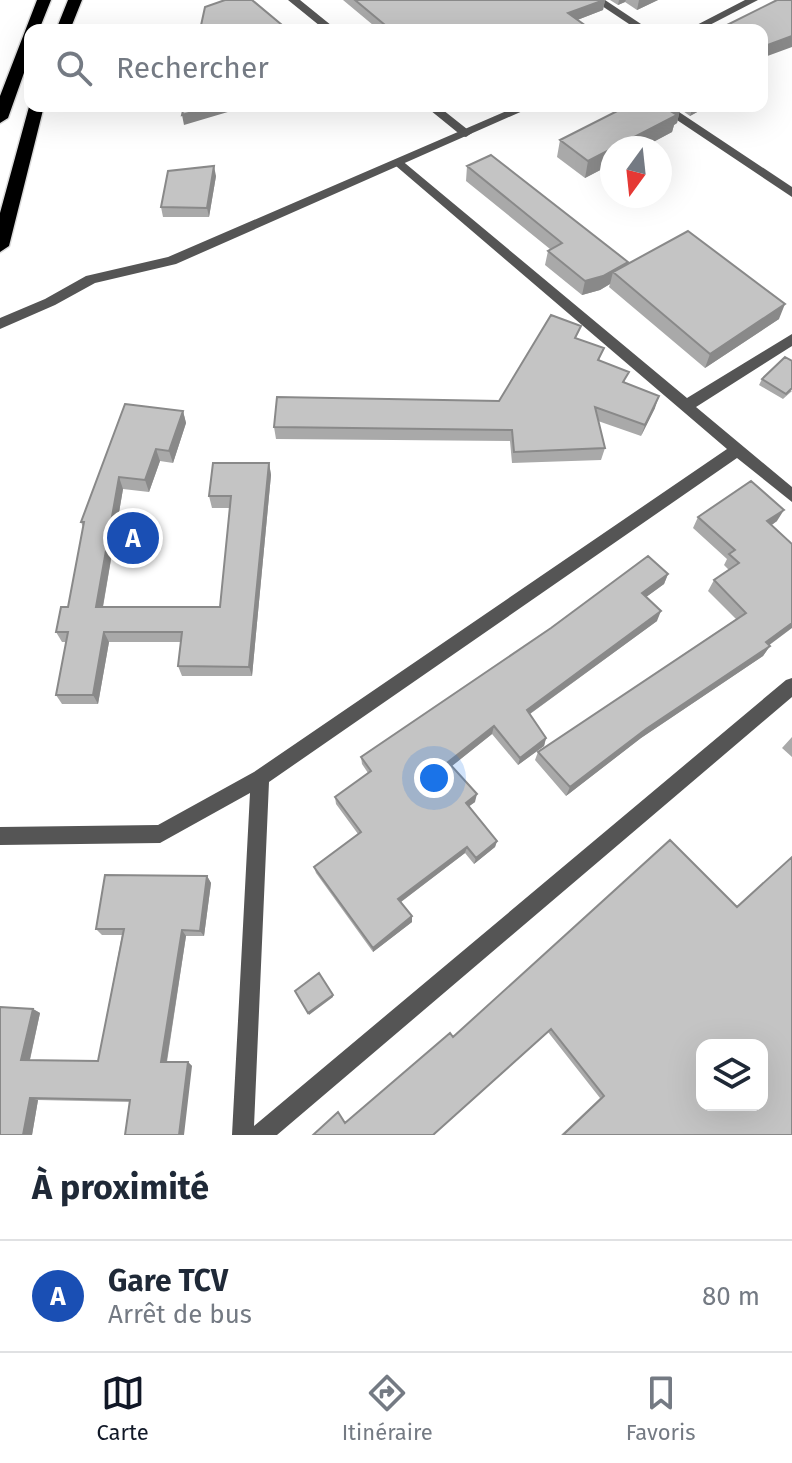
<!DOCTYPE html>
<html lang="fr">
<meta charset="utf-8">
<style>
body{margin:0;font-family:"Fira Sans",sans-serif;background:#f6f6f7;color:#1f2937}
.controls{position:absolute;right:24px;bottom:24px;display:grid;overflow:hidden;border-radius:16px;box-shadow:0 8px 32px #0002}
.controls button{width:72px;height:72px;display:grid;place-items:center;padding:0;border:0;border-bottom:2px solid #e0e1e3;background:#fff;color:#1f2937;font:40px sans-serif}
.compass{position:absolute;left:600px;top:136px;width:72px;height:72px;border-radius:50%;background:#fff;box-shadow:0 8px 32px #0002;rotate:195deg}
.you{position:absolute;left:434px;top:778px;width:28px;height:28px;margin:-20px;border:6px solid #fff;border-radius:50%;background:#1a73e8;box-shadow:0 0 0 12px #1a73e833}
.badge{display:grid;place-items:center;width:52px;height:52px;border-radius:50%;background:#111827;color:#fff;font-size:26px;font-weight:700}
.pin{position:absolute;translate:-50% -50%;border:4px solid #fff;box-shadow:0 2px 8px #0006}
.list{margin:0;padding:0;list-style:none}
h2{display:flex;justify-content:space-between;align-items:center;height:104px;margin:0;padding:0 32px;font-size:34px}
h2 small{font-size:26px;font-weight:400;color:#747a83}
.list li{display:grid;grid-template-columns:52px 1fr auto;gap:24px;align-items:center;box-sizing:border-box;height:112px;padding:0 32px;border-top:2px solid #e0e1e3}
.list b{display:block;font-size:30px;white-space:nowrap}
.list p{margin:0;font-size:26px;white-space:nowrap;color:#747a83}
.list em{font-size:26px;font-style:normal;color:#747a83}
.icon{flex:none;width:44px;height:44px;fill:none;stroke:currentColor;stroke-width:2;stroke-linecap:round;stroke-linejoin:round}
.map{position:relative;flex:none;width:792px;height:1135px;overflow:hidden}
.search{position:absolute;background:#fff;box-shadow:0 8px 32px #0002;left:24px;right:24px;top:24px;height:88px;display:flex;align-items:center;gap:20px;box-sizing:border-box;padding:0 28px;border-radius:16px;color:#747a83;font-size:30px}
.sheet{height:216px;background:#fff}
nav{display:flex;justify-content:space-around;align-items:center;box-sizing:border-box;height:112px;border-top:2px solid #e0e1e3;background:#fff;font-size:22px;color:#747a83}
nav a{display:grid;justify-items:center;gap:4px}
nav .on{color:#111827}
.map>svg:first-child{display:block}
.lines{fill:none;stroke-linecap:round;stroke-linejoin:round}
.trunk-casing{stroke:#dbdbdb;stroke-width:3}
.minor{fill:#555;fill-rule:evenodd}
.tertiary{fill:#555;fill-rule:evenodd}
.trunk{fill:#000;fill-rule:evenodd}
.wall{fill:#a9a9a9}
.shaded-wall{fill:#898989}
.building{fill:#c4c4c4;stroke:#898989;stroke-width:2;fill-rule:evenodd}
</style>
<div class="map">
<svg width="792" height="1135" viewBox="0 0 792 1135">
<rect width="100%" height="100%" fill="#fff"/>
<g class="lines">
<defs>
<path id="trunk" d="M 37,0 L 51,0 L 39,30 L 30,30 L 30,56 L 8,118 L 0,123 L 0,96 Z
M 68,0 L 82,0 L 70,30 L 56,30 Z
M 30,103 L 30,106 L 44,106 L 9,246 L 0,252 L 0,213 Z"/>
</defs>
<use href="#trunk" class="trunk-casing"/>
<path class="minor" d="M 288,0 L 300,0 L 337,30 L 325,30 Z
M 593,0 L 605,0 L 650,30 L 638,30 Z
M 425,106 L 438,106 L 472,133 L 466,137 L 462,136 Z
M 656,106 L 670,106 L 792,187 L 792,197 Z
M 400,159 L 687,398 L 792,334 L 792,346 L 696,407 L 792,487 L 792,502 L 737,458 L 269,782 L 254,1126 L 786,680 L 792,678 L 792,697 L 277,1135 L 232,1135 L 250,793 L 160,843 L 0,845 L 0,827 L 158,825 L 254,772 L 727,449 L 396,166 L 396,160 Z"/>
<path class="tertiary" d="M 745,0 L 758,0 L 700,30 L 687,30 Z
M 518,106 L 534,106 L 176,264 L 95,283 L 55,305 L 0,329 L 0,318 L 45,299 L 86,276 L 168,257 Z"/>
<use href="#trunk" class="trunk"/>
</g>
<path class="wall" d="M 343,0 L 605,0 L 603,10 L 577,20 L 586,26 L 585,30 L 379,30 Z
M 610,0 L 658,0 L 637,10 L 625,2 L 618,5 Z
M 627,106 L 708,106 L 690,116 L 680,109 L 677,123 L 674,125 L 672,132 L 585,178 L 557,157 L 560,140 Z
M 467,166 L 627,265 L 779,319 L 705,368 L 609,287 L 610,284 L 600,290 L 582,295 L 545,265 L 548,251 L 550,249 L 466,181 Z
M 216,176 L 209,217 L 163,217 L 161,207 Z
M 578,339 L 601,361 L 655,408 L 641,436 L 598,421 L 605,448 L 601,460 L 512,463 L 510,441 L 276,439 L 274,427 L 499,401 Z
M 762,379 L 792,391 L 783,399 L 759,385 Z
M 125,404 L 183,411 L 186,423 L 173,463 L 160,461 L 149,492 L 123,489 L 103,607 L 220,607 L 230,508 L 212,508 L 209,496 L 269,463 L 271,475 L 252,676 L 182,676 L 178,666 L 181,642 L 109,642 L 98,704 L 62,704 L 56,695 L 66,642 L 62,642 L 56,632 L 68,607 L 83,527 L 81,522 Z
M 698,517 L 777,521 L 771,525 L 770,646 L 763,656 L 641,738 L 566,796 L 535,760 L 538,752 L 736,619 L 708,591 L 714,580 L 729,570 L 724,565 L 727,559 L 693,528 Z
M 668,574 L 664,584 L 646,597 L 657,621 L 530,714 L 546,738 L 544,746 L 518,765 L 492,734 L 452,766 L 475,802 L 469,806 L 497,841 L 495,847 L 474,864 L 465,853 L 401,902 L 412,916 L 412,922 L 373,952 L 316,873 L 314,867 L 358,834 L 336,804 L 335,797 L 368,773 L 362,764 L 361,757 Z
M 792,737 L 792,757 L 782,748 Z
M 207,876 L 211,883 L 204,936 L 186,936 L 167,1062 L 188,1062 L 192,1066 L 130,1102 L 38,1100 L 32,1135 L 0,1135 L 33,1009 L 40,1013 L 30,1060 L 98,1061 L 122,935 L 102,935 L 96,929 Z
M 750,896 L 792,1135 L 561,1135 L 600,1098 L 548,1032 L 345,1123 L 453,1037 L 737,907 Z"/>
<path class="shaded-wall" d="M 605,0 L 603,10 L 567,24 L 568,13 Z
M 619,0 L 626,0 L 625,2 L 618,5 Z
M 639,0 L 658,0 L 637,10 Z
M 792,36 L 792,47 L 762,58 L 762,47 Z
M 213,106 L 248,106 L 184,125 L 182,115 Z
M 681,106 L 677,123 L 674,125 L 672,132 L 642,148 L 613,148 Z
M 693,106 L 708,106 L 690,116 Z
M 612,149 L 612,164 L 585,178 L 588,161 Z
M 214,166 L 216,176 L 209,217 L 207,208 Z
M 628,262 L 624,276 L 613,272 L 610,284 L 600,290 L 582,295 L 585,281 Z
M 785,304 L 779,319 L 705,368 L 710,354 Z
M 659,396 L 655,408 L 641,436 L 645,425 Z
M 183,411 L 186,423 L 173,463 L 169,451 Z
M 156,449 L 160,461 L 149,492 L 145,480 Z
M 269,463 L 271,475 L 252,676 L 249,667 Z
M 119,477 L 123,489 L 101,617 L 96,607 Z
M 784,510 L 777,521 L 761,533 L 767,521 Z
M 668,574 L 664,584 L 638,603 L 642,593 Z
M 661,611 L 657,621 L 524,718 L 527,710 Z
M 792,623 L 792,628 L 760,652 L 766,642 Z
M 104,632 L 109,642 L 98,704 L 93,695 Z
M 770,646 L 763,656 L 641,738 L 566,796 L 570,787 L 646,729 Z
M 494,726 L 492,734 L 448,769 L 448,762 Z
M 546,738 L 544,746 L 518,765 L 520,758 Z
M 477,794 L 475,802 L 464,810 L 466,803 Z
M 497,841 L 495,847 L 474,864 L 476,858 Z
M 467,847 L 465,853 L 398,904 L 398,899 Z
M 207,876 L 211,883 L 204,936 L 200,931 Z
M 412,916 L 412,922 L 373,952 L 373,948 Z
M 182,930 L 186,936 L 166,1065 L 161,1062 Z
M 333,995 L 333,997 L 309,1015 L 308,1013 Z
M 33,1009 L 40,1013 L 29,1063 L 21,1060 Z
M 188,1062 L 192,1066 L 184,1135 L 179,1135 Z
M 30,1098 L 38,1100 L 32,1135 L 23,1135 Z"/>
<path class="building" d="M 225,0 L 252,0 L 288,30 L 200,30 L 205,7 Z
M 355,0 L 604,0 L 568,13 L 586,26 L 576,30 L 391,30 Z
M 777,0 L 792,0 L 792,36 L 762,47 L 762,30 L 717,30 Z
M 184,106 L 213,106 L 182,115 Z
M 627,106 L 681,106 L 672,112 L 677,115 L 588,161 L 560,140 Z
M 491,155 L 628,262 L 603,276 L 585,281 L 548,251 L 562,243 L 467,166 Z
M 214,166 L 207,208 L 161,207 L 168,171 Z
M 688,231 L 785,304 L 710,354 L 613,272 Z
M 551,315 L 581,326 L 575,338 L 604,348 L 598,360 L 629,372 L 623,382 L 659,396 L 645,425 L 595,407 L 605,448 L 514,452 L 512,430 L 274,427 L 277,397 L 499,401 Z
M 785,357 L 792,361 L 792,388 L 786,394 L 762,379 Z
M 125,404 L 183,411 L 169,451 L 156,449 L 145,480 L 119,477 L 96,607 L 220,607 L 231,496 L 209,496 L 213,463 L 269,463 L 249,667 L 178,666 L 182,632 L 104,632 L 93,695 L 56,695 L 68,632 L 56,632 L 61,607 L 68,607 L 84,522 L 81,522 Z
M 751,481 L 784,510 L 767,521 L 792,544 L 792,623 L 766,642 L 770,646 L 646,729 L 570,787 L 538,752 L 746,613 L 714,580 L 739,563 L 729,554 L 735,550 L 698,517 Z
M 648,556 L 668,574 L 642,593 L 661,611 L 527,710 L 546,738 L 520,758 L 494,726 L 448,762 L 477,794 L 466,803 L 497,841 L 476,858 L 467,847 L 398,899 L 412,916 L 373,948 L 314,867 L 361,832 L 335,797 L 371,771 L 361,757 L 551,628 Z
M 670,840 L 737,907 L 792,857 L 792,1135 L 563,1135 L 604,1096 L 551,1029 L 433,1135 L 313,1135 L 338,1112 L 345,1123 L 450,1033 L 453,1037 ZM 702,1045 L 762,1045 L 762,1105 L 702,1105 Z
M 105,875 L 207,876 L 200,931 L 182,930 L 161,1062 L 188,1062 L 179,1135 L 125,1135 L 130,1100 L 30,1098 L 23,1135 L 0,1135 L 0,1007 L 33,1009 L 21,1060 L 98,1061 L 124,929 L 96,929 Z
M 319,973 L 333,995 L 308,1013 L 295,991 Z"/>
</svg>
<div class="controls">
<button><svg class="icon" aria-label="layers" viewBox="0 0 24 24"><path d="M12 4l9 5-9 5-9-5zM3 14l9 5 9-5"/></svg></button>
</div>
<svg class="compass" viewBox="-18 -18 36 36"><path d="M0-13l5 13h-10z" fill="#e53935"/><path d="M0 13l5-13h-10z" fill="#747a83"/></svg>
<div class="you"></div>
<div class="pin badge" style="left:133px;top:538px;background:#1a4fb4">A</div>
<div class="search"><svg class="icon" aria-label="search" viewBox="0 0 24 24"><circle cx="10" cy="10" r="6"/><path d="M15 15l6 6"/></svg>Rechercher</div>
</div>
<section class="sheet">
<h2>À proximité<small></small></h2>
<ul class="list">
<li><span class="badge" style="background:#1a4fb4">A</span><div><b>Gare TCV</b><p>Arrêt de bus</p></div><em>80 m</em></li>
</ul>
</section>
<nav>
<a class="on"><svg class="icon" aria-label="map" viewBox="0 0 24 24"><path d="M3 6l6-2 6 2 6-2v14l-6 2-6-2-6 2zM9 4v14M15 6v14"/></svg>Carte</a>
<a><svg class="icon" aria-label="directions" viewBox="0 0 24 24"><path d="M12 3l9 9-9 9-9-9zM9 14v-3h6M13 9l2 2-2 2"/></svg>Itinéraire</a>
<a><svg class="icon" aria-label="saved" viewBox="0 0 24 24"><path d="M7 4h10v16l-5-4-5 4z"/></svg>Favoris</a>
</nav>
